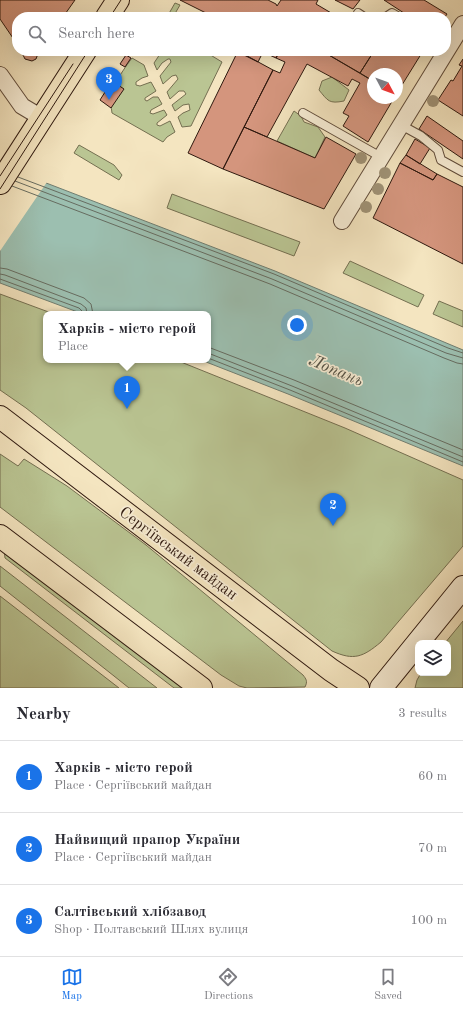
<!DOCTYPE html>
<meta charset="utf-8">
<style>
body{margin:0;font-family:"Old Standard TT",serif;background:#f2f2f3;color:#2b2b33}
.controls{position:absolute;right:12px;bottom:12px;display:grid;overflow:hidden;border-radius:8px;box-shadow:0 4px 16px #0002}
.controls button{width:36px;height:36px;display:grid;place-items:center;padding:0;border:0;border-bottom:1px solid #e1e1e2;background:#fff;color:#2b2b33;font:20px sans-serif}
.compass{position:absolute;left:367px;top:68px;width:36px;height:36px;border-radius:50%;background:#fff;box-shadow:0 4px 16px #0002;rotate:131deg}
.you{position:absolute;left:297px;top:325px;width:14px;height:14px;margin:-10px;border:3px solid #fff;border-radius:50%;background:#1a73e8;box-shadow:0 0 0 6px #1a73e833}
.badge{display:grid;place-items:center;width:26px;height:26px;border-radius:50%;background:#1a73e8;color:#fff;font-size:13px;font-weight:700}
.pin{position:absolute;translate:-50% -33px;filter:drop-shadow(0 1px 2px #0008)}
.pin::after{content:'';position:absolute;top:21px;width:14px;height:12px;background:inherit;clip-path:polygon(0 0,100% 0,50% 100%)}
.popup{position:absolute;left:43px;top:311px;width:168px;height:52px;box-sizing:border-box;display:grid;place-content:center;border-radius:8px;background:#fff;filter:drop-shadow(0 1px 3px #0005);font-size:13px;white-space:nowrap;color:#7c7c81}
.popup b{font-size:15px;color:#2b2b33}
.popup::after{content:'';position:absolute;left:50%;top:100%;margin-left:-8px;border:8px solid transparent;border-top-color:#fff}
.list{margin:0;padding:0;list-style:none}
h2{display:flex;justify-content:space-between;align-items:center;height:52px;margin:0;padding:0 16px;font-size:17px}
h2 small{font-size:13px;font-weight:400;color:#7c7c81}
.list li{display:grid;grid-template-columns:26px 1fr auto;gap:12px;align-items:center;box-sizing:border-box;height:72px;padding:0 16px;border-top:1px solid #e1e1e2}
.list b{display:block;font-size:15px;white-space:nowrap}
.list p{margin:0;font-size:13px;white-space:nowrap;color:#7c7c81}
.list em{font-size:13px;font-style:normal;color:#7c7c81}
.icon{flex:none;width:22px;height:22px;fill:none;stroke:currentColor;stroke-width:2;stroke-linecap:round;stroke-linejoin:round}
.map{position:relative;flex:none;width:463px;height:688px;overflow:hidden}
.search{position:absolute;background:#fff;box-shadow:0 4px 16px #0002;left:12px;right:12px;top:12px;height:44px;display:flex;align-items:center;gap:10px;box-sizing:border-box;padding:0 14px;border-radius:16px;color:#7c7c81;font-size:15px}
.sheet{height:268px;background:#fff}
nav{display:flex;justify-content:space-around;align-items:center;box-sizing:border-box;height:56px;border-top:1px solid #e1e1e2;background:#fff;font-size:11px;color:#7c7c81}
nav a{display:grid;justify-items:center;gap:2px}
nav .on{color:#1a73e8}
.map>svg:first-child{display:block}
.green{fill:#bac593;stroke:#746f51}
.water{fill:#9cbfb0;stroke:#707d70}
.pier{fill:#f4e5c0}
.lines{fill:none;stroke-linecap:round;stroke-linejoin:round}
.shore{stroke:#666c60;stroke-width:1}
.building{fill:#d4957d;stroke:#2f190f}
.lane-casing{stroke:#604c3b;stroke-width:10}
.street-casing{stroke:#604c3b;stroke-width:18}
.secondary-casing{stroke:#2f190f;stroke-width:24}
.primary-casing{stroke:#2f190f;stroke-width:24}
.lane{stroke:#f8eed6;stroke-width:8}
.street{stroke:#f8eed6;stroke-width:16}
.secondary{stroke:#f8eed6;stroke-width:22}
.primary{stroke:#f4e5c0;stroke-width:22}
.tram{stroke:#2f190f;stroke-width:1}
.tree{fill:#9f9175}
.labels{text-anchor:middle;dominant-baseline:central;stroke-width:3.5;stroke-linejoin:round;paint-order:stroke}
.street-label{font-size:16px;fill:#2f190f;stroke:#f8eed6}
.water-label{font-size:17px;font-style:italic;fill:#555347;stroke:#f8eed6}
</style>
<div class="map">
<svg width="463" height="688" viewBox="0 0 463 688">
<rect width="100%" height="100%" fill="#f4e5c0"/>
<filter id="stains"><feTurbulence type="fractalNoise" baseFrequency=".005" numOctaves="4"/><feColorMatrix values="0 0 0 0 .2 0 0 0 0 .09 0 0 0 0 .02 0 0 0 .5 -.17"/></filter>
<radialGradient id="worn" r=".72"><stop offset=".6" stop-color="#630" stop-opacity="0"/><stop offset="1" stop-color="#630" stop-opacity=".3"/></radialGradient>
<path class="green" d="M 175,3 L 180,5 L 173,17 L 167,17 Z
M 162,51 L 204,51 L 222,62 L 191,126 L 182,127 L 178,117 L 183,113 L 190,110 L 189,104 L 183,105 L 175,111 L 172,105 L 186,94 L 184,91 L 179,91 L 170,99 L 167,92 L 178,79 L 176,75 L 172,76 L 163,84 L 160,76 L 171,62 L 170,59 L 168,59 L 162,63 L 157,70 L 154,63 Z
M 132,58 L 144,65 L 148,76 L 142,78 L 136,82 L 136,85 L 140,86 L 151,82 L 156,91 L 145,98 L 145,100 L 147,101 L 153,97 L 158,97 L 162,104 L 151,110 L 150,113 L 153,114 L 164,110 L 167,115 L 157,123 L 157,125 L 160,126 L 170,121 L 175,132 L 167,137 L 163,142 L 112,113 C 108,90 119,76 132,58 Z
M 332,77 L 349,90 L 344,101 C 329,104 328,101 319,90 L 322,81 Z
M 294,111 L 301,116 L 304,122 L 318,127 L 325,137 L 315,158 L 277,141 Z
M 79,145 L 114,165 L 122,175 L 119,180 L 74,153 Z
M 172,194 L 300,242 L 294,256 L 167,208 Z
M 350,261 L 424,295 L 418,307 L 343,273 Z
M 0,294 L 54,314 L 46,314 L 46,360 L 176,360 L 345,428 L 463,480 L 463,546 L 381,642 C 363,657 354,661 332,651 L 26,408 L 0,390 Z
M 439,301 L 463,311 L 463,327 L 433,314 Z
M 0,454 L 18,466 L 24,459 L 67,486 L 146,545 L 303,675 C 306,679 308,681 305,687 L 247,688 L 239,686 L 221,675 L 0,507 Z
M 4,549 L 183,688 L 174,688 L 5,558 Z
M 0,566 L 157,688 L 129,688 L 114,676 L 0,586 Z
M 0,596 L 119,688 L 0,688 Z
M 463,621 L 463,688 L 415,688 L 417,680 L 421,673 L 448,673 L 448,643 L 445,643 Z"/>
<path class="water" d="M 0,159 L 15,171 L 275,271 L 463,350 L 463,466 L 288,394 L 201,360 L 208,360 L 208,314 L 83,314 L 0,283 Z"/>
<path class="pier" d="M 0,157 L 16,170 L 47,182 L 0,251 Z"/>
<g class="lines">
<path class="shore" d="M 18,177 L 274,274 L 448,348 L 463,353
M 15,181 L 272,279 L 446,353 L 463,358
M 12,186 L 270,284 L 444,358 L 457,363 L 463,364
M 0,268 L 7,269 L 84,298 L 91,304 L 93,314
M 0,274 L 5,275 L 81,304 L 86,308 L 87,314
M 0,279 L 79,308 L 82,311 L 82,314
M 208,347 L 294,380 L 463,450
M 208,353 L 292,386 L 463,457
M 208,358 L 290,390 L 463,462"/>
</g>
<path class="building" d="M 0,0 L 75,0 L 63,17 L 17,17 L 17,44 L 0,19 Z
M 180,0 L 268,0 L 276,4 L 277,6 L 281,0 L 318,0 L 316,4 L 338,17 L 214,17 Z
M 335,0 L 360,0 L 353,9 Z
M 384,0 L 424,0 L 447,14 L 445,17 L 410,17 Z
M 403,13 L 410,17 L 400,17 Z
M 21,51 L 39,51 L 36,59 L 32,61 L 25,59 Z
M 238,51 L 273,70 L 223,169 L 188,153 Z
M 241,51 L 280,51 L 276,58 L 263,52 L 258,62 L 240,53 Z
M 280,51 L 322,51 L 373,81 L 373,98 L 394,98 L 368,142 L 343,126 L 349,116 L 343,113 L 360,83 L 352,79 L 348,86 L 307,64 L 267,137 L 244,127 L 273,70 L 280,73 L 285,62 L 276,58 Z
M 322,51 L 374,51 L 360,73 Z
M 374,51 L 377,53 L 379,51 L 423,51 L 397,93 L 397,74 L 373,74 L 373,81 L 360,73 Z
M 126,55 L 131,58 L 125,67 L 120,64 Z
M 463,59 L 463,116 L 438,100 L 451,80 L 453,81 L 462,66 L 459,65 Z
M 112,81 L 124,89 L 111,108 L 100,100 Z
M 427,116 L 463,141 L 463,159 L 419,129 Z
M 244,127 L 315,158 L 326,137 L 356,154 L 324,209 L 223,169 Z
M 415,139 L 430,148 L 420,164 L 406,155 Z
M 406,155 L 437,174 L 433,180 L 400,163 Z
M 400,163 L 433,180 L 437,174 L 463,187 L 463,264 L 373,218 Z"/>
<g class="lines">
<defs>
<path id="lane" d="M 358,13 L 364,17
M 386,17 L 392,13 L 399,17
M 303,113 L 381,157
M 401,125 L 421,136 L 438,150 L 441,160 L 463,172"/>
<path id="street" d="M 0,75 L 22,106 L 42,118
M 342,221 L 463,24"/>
<path id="secondary" d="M 381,688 L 463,587"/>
<path id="primary" d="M 107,17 L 118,0
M 0,183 L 85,51
M 0,417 L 331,670 L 358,688
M 0,536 L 201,688"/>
</defs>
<use href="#lane" class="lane-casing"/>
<use href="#street" class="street-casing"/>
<use href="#secondary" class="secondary-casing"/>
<use href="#primary" class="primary-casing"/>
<use href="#lane" class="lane"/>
<use href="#street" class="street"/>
<use href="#secondary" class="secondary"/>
<use href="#primary" class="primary"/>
<path class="tram" d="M 110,17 L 121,0
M 0,176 L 73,64
M 0,189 L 88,51"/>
</g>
<g class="tree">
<circle cx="433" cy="101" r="6"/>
<circle cx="361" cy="158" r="6"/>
<circle cx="385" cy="173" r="6"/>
<circle cx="378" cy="189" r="6"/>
<circle cx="366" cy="207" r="6"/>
</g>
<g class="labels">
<g class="street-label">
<text transform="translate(178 554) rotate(37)">Сергіївський майдан</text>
</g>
<g class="water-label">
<text transform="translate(336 371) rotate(23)">Лопань</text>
</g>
</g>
<rect width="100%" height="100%" filter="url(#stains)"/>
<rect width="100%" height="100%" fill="url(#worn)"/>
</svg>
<div class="controls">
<button><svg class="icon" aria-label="layers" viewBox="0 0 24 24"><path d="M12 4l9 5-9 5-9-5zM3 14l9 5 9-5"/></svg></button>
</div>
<svg class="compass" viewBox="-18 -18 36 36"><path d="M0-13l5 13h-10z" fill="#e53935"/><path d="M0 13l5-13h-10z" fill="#7c7c81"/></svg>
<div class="you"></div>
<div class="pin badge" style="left:127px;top:409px">1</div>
<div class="popup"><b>Харків - місто герой</b>Place</div>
<div class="pin badge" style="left:333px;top:526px">2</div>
<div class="pin badge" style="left:109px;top:100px">3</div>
<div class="search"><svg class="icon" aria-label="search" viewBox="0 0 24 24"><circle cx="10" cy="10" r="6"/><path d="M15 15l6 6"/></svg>Search here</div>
</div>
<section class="sheet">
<h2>Nearby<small>3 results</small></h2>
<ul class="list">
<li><span class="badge">1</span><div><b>Харків - місто герой</b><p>Place · Сергіївський майдан</p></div><em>60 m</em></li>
<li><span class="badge">2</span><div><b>Найвищий прапор України</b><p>Place · Сергіївський майдан</p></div><em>70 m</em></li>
<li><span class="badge">3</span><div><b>Салтівський хлібзавод</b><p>Shop · Полтавський Шлях вулиця</p></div><em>100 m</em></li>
</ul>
</section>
<nav>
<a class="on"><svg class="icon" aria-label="map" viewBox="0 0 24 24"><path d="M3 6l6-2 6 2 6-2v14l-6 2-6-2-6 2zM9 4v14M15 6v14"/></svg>Map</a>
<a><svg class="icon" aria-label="directions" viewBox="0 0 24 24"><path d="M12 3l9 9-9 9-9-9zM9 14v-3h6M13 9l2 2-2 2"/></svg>Directions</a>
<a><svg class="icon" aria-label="saved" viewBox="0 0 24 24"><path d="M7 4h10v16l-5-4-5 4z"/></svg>Saved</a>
</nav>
